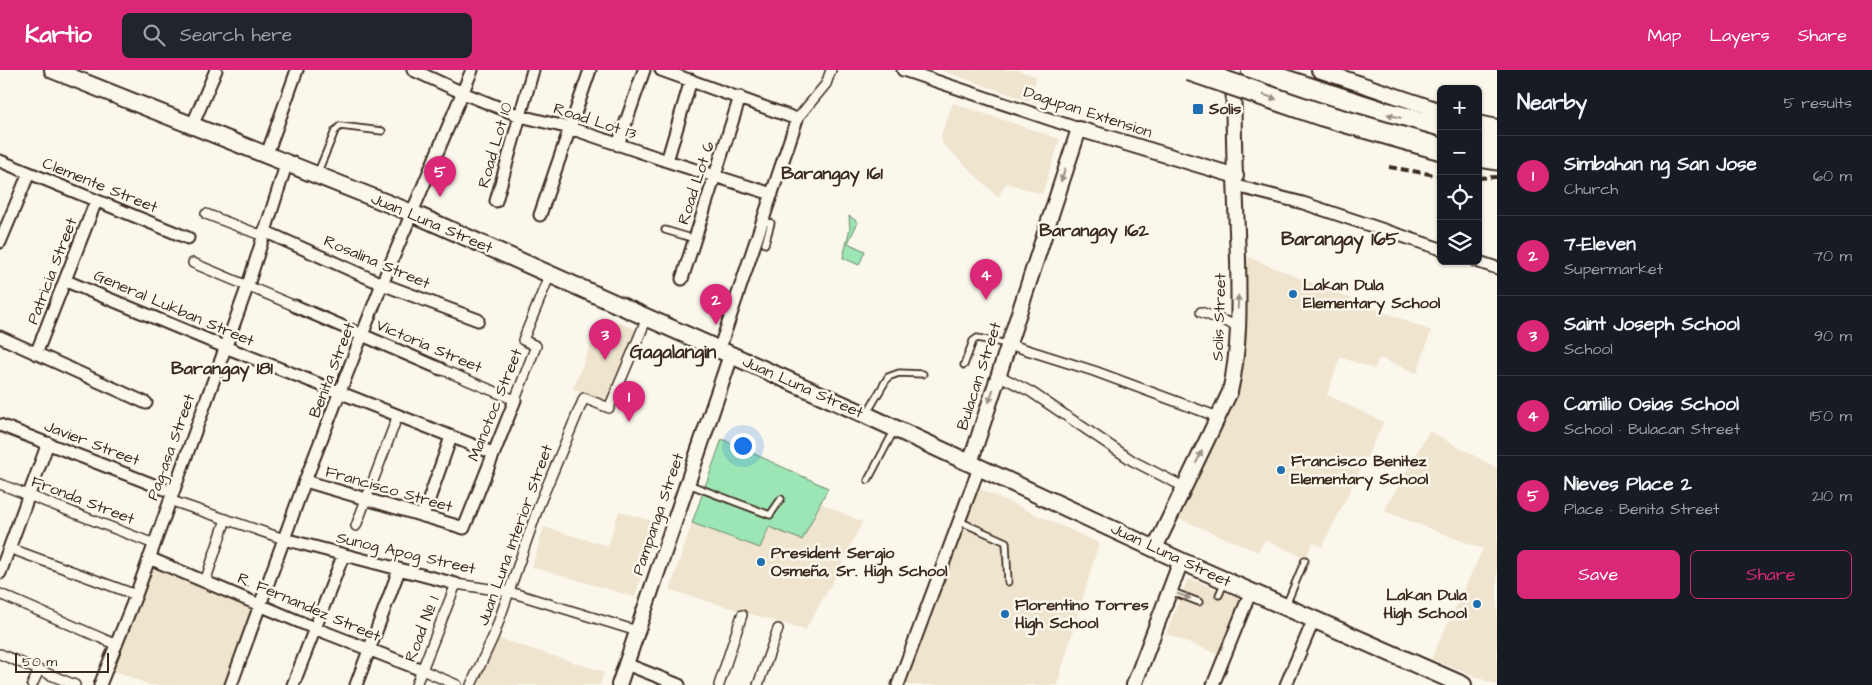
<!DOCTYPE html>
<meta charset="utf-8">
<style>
body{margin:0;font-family:"Architects Daughter",sans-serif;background:#20242c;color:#f1f3f6}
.controls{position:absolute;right:15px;top:15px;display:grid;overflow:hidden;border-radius:8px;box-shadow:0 1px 4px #0004}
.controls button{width:45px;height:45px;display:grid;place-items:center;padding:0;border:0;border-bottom:1px solid #363941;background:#171b24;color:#f1f3f6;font:25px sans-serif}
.scale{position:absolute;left:15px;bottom:12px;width:94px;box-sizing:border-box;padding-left:5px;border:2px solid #3b2a1e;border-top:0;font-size:14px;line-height:18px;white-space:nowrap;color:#3b2a1e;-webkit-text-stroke:4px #fbf7ec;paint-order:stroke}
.you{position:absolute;left:742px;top:375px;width:18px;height:18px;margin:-12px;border:4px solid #fff;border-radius:50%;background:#1a73e8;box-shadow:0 0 0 8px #1a73e833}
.badge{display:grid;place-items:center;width:32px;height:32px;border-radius:50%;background:#db2777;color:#fff;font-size:16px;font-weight:700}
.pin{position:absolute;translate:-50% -41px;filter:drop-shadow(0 1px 2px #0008)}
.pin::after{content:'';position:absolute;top:26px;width:18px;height:15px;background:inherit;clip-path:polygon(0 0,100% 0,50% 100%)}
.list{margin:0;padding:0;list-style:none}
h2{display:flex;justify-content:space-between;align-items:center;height:65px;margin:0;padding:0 20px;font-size:21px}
h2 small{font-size:16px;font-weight:400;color:#9ea1a6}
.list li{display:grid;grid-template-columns:32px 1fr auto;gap:15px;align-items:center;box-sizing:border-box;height:80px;padding:0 20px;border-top:1px solid #363941}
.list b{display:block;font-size:19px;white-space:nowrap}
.list p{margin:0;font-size:16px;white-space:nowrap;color:#9ea1a6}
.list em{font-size:16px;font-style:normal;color:#9ea1a6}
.actions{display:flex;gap:10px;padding:15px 20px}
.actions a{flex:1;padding:11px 0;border:1px solid #db2777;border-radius:8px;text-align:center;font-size:18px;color:#db2777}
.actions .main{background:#db2777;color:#fff}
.icon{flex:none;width:28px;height:28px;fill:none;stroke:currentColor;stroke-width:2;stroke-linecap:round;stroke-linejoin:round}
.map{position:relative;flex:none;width:1497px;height:615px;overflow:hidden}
header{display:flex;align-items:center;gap:30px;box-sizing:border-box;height:70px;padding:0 25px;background:#db2777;color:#fff}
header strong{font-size:24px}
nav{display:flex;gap:28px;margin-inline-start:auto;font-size:18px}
.search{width:350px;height:45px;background:#20242c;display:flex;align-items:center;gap:12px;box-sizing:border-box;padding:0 18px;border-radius:8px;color:#9ea1a6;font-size:19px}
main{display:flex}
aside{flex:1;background:#171b24}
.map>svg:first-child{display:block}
.built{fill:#efe4ce}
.green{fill:#9ce5b4;stroke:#6c8869}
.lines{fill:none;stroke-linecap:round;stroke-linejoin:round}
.service-casing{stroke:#3b2a1e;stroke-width:9}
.pedestrian-casing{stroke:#3b2a1e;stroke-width:12}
.minor-casing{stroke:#3b2a1e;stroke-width:15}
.tertiary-casing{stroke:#3b2a1e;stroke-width:18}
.secondary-casing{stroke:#3b2a1e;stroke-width:20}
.motorway-casing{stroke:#3b2a1e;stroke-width:25}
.service{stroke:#fbf7ec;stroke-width:5.5}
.pedestrian{stroke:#fbf7ec;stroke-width:9}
.minor{stroke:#fbf7ec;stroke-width:11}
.tertiary{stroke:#fbf7ec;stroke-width:14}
.secondary{stroke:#fbf7ec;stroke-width:16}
.motorway{stroke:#fbf7ec;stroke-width:21}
.rail{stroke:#3b2a1e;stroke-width:4;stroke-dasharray:8 4;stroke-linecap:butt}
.motorway-bridge-casing{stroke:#3b2a1e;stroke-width:25;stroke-linecap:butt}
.motorway-bridge{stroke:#fbf7ec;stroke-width:21}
.oneway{fill:#9b9085}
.poi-dot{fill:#1f6fb2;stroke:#fbf7ec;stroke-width:2}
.labels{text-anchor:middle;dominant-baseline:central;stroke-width:5;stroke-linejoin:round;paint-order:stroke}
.poi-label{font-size:16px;font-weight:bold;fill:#3b2a1e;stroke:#fbf7ec;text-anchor:start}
.street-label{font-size:16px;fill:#3b2a1e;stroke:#fbf7ec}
.neighbourhood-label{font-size:18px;font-weight:bold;fill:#3b2a1e;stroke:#fbf7ec}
.quarter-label{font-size:19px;font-weight:bold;fill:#3b2a1e;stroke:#fbf7ec}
</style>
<header>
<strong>Kartio</strong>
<div class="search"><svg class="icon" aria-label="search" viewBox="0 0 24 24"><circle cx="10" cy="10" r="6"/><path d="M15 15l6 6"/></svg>Search here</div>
<nav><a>Map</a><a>Layers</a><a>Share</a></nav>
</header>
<main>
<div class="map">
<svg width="1497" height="615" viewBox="0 0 1497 615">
<rect width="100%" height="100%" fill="#fbf7ec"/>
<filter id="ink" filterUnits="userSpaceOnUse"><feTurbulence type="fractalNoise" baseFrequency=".02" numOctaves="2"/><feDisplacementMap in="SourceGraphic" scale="10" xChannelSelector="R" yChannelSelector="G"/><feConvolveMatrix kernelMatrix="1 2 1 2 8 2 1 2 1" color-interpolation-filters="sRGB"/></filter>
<g filter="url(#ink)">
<path class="built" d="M 940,0 L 1017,0 L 1037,7 L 1029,31 Z
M 953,33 L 1060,69 L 1042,124 L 1006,113 L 998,127 L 942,73 L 941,65 Z
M 1248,187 L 1431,261 L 1417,303 L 1379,288 L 1374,299 L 1340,287 L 1327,325 L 1384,352 L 1322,477 L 1313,472 L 1306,488 L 1265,470 L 1258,482 L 1178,448 L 1237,328 L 1242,293 Z
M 602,246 L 637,260 L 608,334 L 573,319 Z
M 1429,361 L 1497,398 L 1497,615 L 1431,589 L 1483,479 L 1384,441 Z
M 978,418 L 1099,473 L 1057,615 L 906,615 Z
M 821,433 L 862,452 L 836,506 L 805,560 L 670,520 L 692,453 L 760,478 L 769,457 L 802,469 Z
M 619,441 L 658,453 L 635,527 L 532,497 L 544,457 L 608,476 Z
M 154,498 L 254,539 L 224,615 L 150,615 L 113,600 Z
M 1188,508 L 1240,528 L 1218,584 L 1166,564 Z
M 494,567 L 604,602 L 600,615 L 472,615 Z"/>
<path class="green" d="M 849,146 L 858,152 L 848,173 L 865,181 L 859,195 L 843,188 L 850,158 Z
M 722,369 L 828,418 L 802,470 L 769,457 L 760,478 L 692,453 Z"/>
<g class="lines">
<defs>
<path id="service" d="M 317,104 L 335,61 L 340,56 L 382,61
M 763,151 L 771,153 L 765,174
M 665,160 L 695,169
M 964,295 L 973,271 L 977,268 L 1008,274
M 867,343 L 888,307 L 899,303 L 923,304
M 868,410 L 894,361
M 688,414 L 770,445 L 781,429
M 959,451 L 1006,472 L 1008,512
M 1170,521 L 1199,532
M 1219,525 L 1225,511
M 1286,535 L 1305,490"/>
<path id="pedestrian" d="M 797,49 L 826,14 L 831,0
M 206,144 L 263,166
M 193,193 L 295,236
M 1201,242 L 1237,256
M 1008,274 L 1094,301 L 1218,347
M 441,299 L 515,330 L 536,276 L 523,270 L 550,204
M 998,305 L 1031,322 L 1133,391 L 1184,417
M 0,414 L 154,474
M 169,430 L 284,469
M 356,456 L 398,345
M 9,478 L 136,525
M 205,512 L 226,449
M 0,524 L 117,575
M 0,584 L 75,615
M 422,600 L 457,615
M 32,615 L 39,600
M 416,615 L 456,514 L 510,522 L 637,561
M 471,615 L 494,565 L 539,435 L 584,328 L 609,338 L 647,248
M 719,615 L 742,545
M 758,615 L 778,559"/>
<path id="minor" d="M 413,0 L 463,23 L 520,46 L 570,58 L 667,91 L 772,124
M 661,0 L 797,49 L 719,280
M 903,0 L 1079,59
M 192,56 L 216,0
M 618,75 L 644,0
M 267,84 L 297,0
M 0,91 L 188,168
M 667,91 L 691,10
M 1236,116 L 1303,133 L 1441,179
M 496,131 L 533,0
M 540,145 L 590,0
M 264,161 L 382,214 L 478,250
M 0,172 L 29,103
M 1476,191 L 1497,198
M 682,209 L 740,27
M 66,211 L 225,277 L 493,383
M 295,236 L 441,299
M 0,267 L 146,333
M 36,284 L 96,131
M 0,355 L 172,422
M 305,411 L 464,458 L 515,330
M 423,446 L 451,367
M 284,469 L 456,514
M 149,488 L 314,558 L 422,600
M 0,503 L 48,373
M 626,594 L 679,615
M 100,615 L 136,525 L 248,215 L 287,92
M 231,615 L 305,411 L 382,214 L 472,0
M 293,615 L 343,486
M 356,615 L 399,500
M 898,615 L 979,398
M 1213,615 L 1251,521
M 1286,615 L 1314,549"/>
<path id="tertiary" d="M 1319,0 L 1441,41
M 1478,53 L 1497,57
M 970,393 L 1079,59 L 1236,106
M 1155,478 L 1230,322 C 1240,279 1239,233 1238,190 C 1236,126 1232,63 1234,0
M 619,615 L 731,285
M 1134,615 L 1181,491"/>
<path id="secondary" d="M 53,0 L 412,143 L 866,345 L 1181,491 L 1463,615"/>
<path id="motorway" d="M 1252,0 L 1381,42 L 1441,58
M 1478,66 L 1497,68
M 1478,86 L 1497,89"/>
</defs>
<use href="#service" class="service-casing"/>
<use href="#pedestrian" class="pedestrian-casing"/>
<use href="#minor" class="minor-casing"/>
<use href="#tertiary" class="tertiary-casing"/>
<use href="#secondary" class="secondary-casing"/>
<use href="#motorway" class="motorway-casing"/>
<use href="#service" class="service"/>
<use href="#pedestrian" class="pedestrian"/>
<use href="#minor" class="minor"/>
<use href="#tertiary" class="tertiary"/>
<use href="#secondary" class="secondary"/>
<use href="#motorway" class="motorway"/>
<path class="rail" d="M 1389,97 L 1441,106
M 1478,108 L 1497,107"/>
<defs>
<path id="motorway-bridge" d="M 1190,0 L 1322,45 L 1441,79"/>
</defs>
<use href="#motorway-bridge" class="motorway-bridge-casing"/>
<use href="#motorway-bridge" class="motorway-bridge"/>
</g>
<defs><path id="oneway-solid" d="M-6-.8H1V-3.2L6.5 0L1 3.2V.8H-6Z" transform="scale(1.25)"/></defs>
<g class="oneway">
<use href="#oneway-solid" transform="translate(1270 27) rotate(19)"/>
<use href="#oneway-solid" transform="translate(1394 46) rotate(-165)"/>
<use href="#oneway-solid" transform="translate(1063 105) rotate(108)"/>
<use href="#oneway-solid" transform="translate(1238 232) rotate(-88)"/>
<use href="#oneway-solid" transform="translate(991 326) rotate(108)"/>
<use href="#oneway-solid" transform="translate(1199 387) rotate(-64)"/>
<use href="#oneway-solid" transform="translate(1184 526) rotate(21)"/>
</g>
</g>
<g class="poi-dot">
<rect x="1192" y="33" width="12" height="12" rx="2.5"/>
<circle cx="1293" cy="224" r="5"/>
<circle cx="1281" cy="400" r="5"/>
<circle cx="761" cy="492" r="5"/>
<circle cx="1477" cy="534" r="5"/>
<circle cx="1005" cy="544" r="5"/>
</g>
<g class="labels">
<g class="poi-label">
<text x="1209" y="39">Solis</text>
<text x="1303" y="215">Lakan Dula<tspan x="1303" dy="18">Elementary School</tspan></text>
<text x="1291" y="391">Francisco Benitez<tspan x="1291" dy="18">Elementary School</tspan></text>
<text x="771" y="483">President Sergio<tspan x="771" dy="18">Osmeña, Sr. High School</tspan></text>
<text x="1467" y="525" text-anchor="end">Lakan Dula<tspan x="1467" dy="18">High School</tspan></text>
<text x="1015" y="535">Florentino Torres<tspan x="1015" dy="18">High School</tspan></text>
</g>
<g class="street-label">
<text transform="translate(1088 42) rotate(18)">Dagupan Extension</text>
<text transform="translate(595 51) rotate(18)">Road Lot 13</text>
<text transform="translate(495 75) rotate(-74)">Road Lot 10</text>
<text transform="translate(696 113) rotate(-72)">Road Lot 6</text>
<text transform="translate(100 115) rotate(22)">Clemente Street</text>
<text transform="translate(432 153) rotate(23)">Juan Luna Street</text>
<text transform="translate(377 192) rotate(23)">Rosalina Street</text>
<text transform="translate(52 201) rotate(-69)">Patricia Street</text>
<text transform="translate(174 238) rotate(23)">General Lukban Street</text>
<text transform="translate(1219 247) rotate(-88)">Solis Street</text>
<text transform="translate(429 276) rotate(23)">Victoria Street</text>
<text transform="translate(332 300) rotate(-69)">Benita Street</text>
<text transform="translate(979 306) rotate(-72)">Bulacan Street</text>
<text transform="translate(803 317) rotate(24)">Juan Luna Street</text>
<text transform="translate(495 335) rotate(-68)">Manotoc Street</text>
<text transform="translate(92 373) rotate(21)">Javier Street</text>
<text transform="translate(171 377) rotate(-70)">Pag-asa Street</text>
<text transform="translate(389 419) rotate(16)">Francisco Street</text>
<text transform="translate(83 430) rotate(21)">Fronda Street</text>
<text transform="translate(658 444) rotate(-71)">Pampanga Street</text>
<text transform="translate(515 465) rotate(-70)">Juan Luna Interior Street</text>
<text transform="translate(406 483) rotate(13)">Sunog Apog Street</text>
<text transform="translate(1171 485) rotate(25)">Juan Luna Street</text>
<text transform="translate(309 537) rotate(23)">R. Fernandez Street</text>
<text transform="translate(422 559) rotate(-69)">Road № 1</text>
</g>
<g class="neighbourhood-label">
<text x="832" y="103">Barangay 161</text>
<text x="1094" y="160">Barangay 162</text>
<text x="222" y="298">Barangay 181</text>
</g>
<g class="quarter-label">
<text x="1340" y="169">Barangay 165</text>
<text x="673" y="282">Gagalangin</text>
</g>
</g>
</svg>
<div class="controls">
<button>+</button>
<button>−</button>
<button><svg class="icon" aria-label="locate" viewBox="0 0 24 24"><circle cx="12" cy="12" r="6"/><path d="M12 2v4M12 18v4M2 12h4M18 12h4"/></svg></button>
<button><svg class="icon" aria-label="layers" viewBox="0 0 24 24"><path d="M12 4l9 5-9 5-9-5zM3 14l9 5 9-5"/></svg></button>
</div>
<div class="scale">50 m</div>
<div class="you"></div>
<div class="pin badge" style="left:629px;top:352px">1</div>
<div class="pin badge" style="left:716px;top:255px">2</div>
<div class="pin badge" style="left:605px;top:290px">3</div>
<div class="pin badge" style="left:986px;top:230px">4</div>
<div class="pin badge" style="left:440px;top:127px">5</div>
</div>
<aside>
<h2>Nearby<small>5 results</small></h2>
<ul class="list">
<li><span class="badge">1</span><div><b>Simbahan ng San Jose</b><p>Church</p></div><em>60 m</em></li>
<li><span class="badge">2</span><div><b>7-Eleven</b><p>Supermarket</p></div><em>70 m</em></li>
<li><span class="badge">3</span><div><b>Saint Joseph School</b><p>School</p></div><em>90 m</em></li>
<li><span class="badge">4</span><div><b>Camilio Osias School</b><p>School · Bulacan Street</p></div><em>150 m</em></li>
<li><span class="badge">5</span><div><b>Nieves Place 2</b><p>Place · Benita Street</p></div><em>210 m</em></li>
</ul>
<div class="actions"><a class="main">Save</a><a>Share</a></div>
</aside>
</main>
